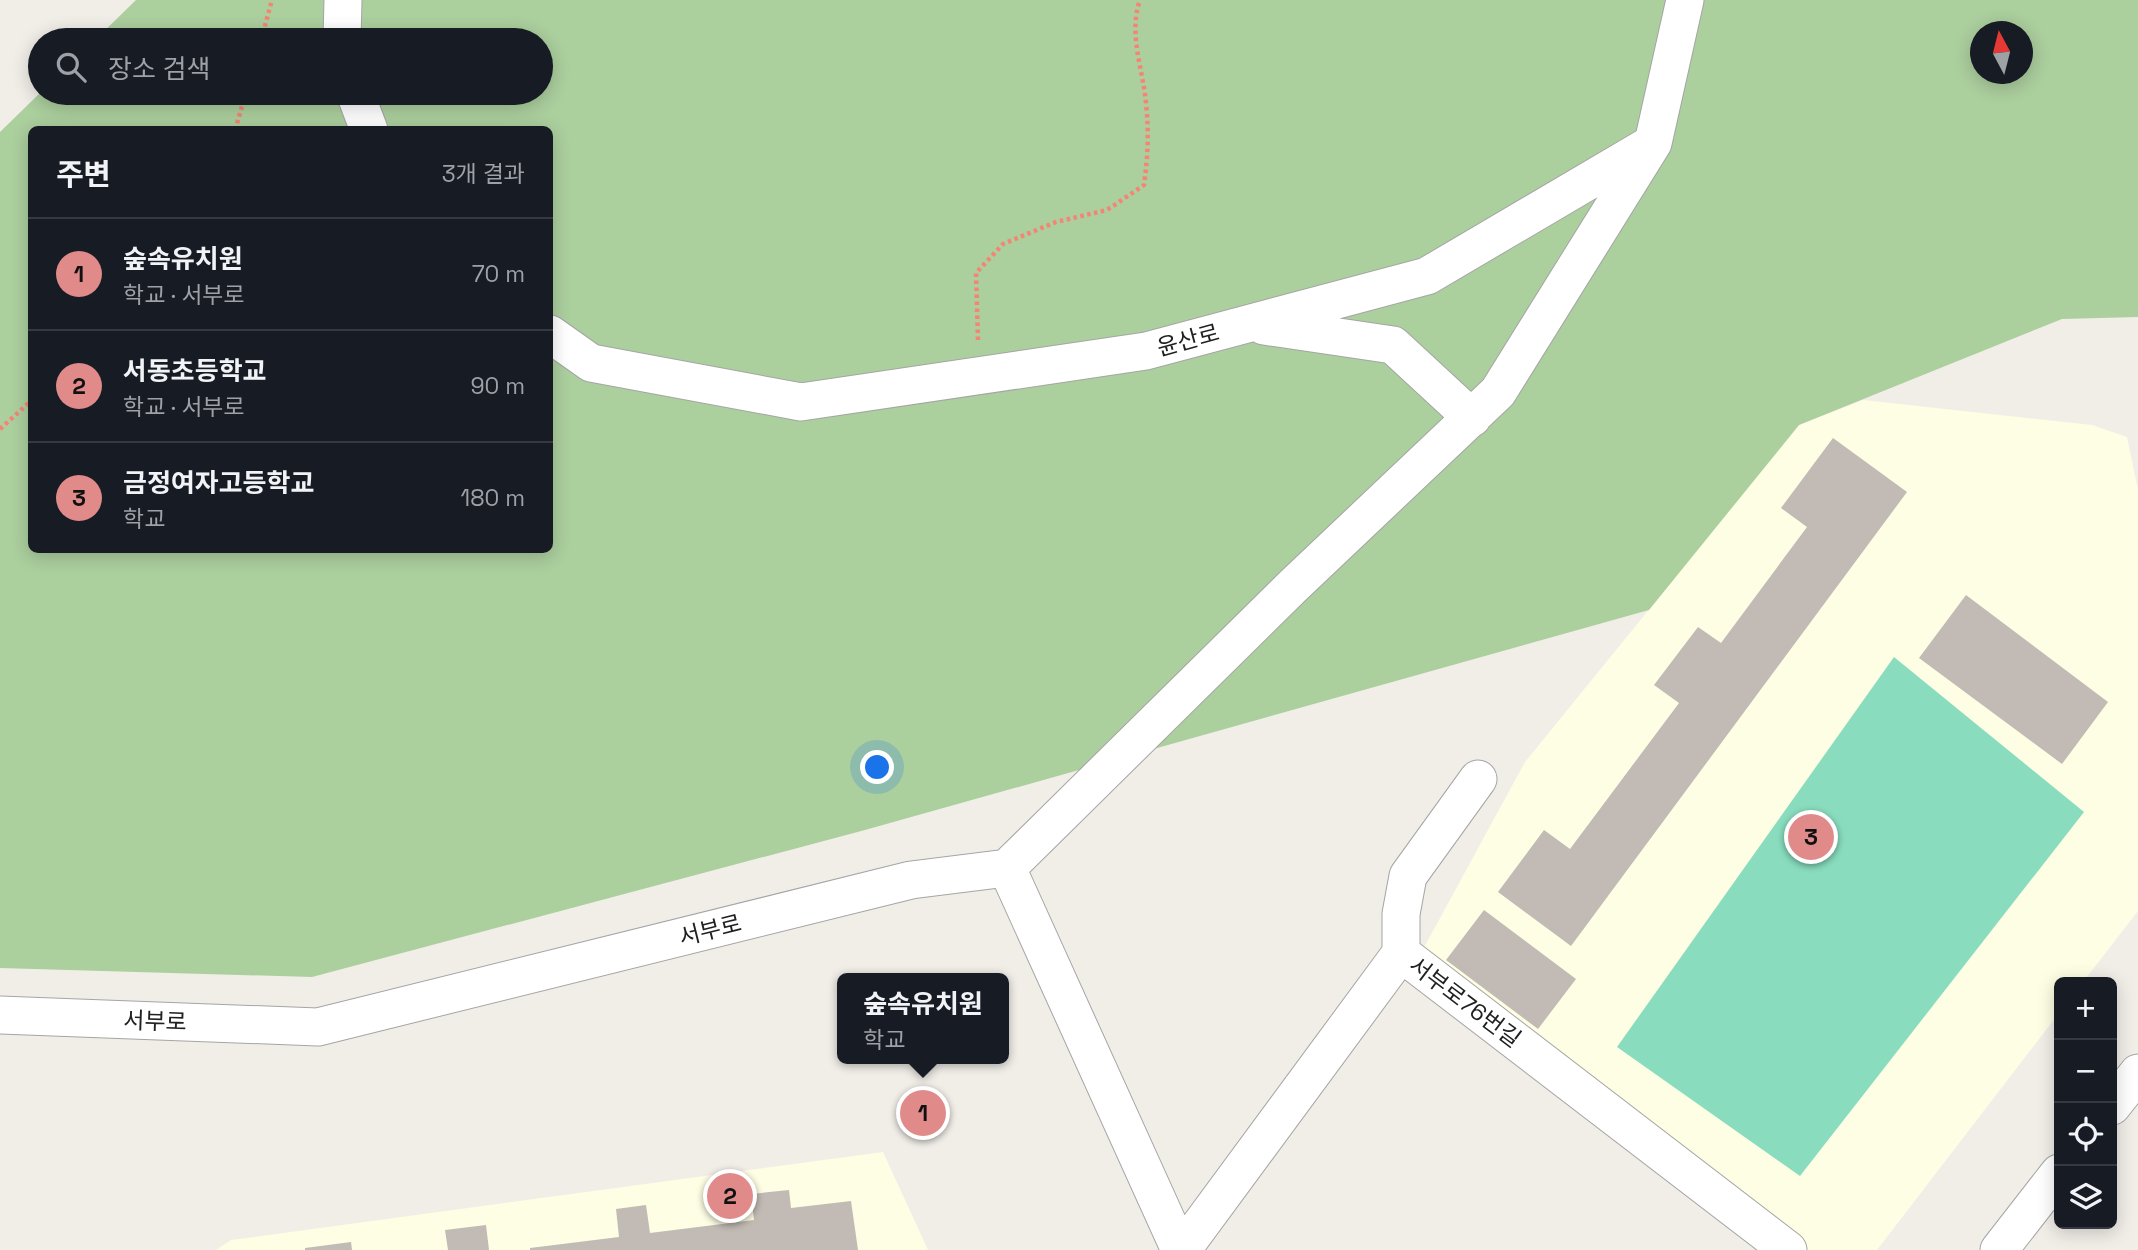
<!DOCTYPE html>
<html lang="ko">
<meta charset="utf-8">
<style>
body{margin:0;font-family:"Space Grotesk","Noto Sans KR",sans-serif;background:#20242c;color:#f1f3f6}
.controls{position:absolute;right:21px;bottom:21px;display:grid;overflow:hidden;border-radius:10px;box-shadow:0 4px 18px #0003}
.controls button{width:63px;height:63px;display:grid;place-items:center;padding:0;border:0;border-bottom:2px solid #363941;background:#171b24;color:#f1f3f6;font:35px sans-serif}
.compass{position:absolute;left:1970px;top:21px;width:63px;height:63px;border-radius:50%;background:#171b24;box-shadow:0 4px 18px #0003;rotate:353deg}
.you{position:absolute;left:878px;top:768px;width:24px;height:24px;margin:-18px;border:5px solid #fff;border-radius:50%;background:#1a73e8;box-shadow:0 0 0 10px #1a73e833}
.badge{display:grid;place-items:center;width:46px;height:46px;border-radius:50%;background:#e08a8a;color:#111;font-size:23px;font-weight:700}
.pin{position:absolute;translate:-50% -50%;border:4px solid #fff;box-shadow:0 2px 7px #0006}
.popup{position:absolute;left:837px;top:973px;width:172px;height:91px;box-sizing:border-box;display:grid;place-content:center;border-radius:10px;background:#171b24;filter:drop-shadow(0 2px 5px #0005);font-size:23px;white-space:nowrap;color:#9ea1a6}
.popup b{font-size:26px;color:#f1f3f6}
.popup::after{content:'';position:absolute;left:50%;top:100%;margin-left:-14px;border:14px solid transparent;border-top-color:#171b24}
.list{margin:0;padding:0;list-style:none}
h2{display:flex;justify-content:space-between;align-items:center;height:91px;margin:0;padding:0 28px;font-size:30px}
h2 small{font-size:23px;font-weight:400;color:#9ea1a6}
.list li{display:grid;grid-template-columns:46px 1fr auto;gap:21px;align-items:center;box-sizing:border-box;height:112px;padding:0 28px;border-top:2px solid #363941}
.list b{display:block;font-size:26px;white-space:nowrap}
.list p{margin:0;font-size:23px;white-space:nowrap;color:#9ea1a6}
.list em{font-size:23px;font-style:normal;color:#9ea1a6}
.icon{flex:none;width:38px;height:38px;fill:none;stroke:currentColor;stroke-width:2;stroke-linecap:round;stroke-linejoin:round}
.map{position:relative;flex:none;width:2138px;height:1250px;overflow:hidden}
.search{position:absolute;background:#171b24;box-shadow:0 4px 18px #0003;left:28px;top:28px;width:525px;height:77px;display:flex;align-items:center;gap:18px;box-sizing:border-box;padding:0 24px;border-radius:38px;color:#9ea1a6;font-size:26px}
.panel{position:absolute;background:#171b24;box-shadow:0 4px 18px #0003;left:28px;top:126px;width:525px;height:427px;border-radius:10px}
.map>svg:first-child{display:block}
.education{fill:#fefee4}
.forest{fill:#accf9e;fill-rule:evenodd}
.pitch{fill:#89ddbe}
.building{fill:#c2bab4}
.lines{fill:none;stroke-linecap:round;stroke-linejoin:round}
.minor-casing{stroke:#a5a5a5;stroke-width:39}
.path{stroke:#f58475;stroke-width:4.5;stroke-dasharray:3.5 3.5;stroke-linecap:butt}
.minor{stroke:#fff;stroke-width:37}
.labels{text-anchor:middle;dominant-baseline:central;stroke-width:6;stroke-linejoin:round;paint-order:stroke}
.street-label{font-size:23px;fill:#212121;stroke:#fff}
</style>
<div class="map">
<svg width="2138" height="1250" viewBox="0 0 2138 1250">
<rect width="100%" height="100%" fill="#f1eee8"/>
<path class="education" d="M 1863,400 L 2092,425 L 2127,437 L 2138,490 L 2138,911 L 2083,982 L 2059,982 L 2059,1013 L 1877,1250 L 1792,1250 L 1415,964 L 1525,762 L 1799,425 Z
M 883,1152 L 928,1250 L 216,1250 L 231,1240 Z"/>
<path class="forest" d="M 136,0 L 2138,0 L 2138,317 L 2062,319 L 1799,425 L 1649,610 L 865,830 L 312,977 L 0,968 L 0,132 L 40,93 L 541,93 L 541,40 L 95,40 ZM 1980,32 L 2022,32 L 2022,74 L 1980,74 ZM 32,130 L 550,130 L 550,550 L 32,550 Z"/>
<path class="pitch" d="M 1894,657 L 2084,812 L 1800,1176 L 1617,1047 Z"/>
<path class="building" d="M 1833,438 L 1907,492 L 1571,946 L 1498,892 L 1544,830 L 1570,849 L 1679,703 L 1654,685 L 1698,627 L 1721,643 L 1807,527 L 1781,508 Z
M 1966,595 L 2108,702 L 2062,764 L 1919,658 Z
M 1484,910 L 1576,979 L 1538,1029 L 1446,960 Z
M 789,1190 L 791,1208 L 851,1201 L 858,1250 L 530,1250 L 530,1248 L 619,1237 L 616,1209 L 646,1205 L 650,1233 L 754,1220 L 751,1194 Z
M 486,1225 L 489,1250 L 448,1250 L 445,1230 Z
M 351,1242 L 352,1250 L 305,1250 L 305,1248 Z"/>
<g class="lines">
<defs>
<path id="minor" d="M 342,40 L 343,0
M 355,93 L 369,130
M 1264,326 L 1393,345 L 1472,418
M 550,334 L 591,363 L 801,402 L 1146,351 L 1427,276 L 1653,143
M 1007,868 L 1292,587 L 1498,392 L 1653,143 L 1685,0
M 1401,953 L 1788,1250
M 1401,953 L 1401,914 L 1408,876 L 1478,779
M 0,1015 L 318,1027 L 911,880 L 1007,868 L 1180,1250
M 2112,1106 L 2138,1073
M 1182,1250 L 1401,953
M 1999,1250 L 2059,1173"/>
</defs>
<use href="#minor" class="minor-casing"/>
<path class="path" d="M 261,40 L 272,0
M 235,130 L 246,93
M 978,340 L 976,273 L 1003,244 L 1056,222 L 1107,210 L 1144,185 C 1148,155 1149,133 1146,103 C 1143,69 1128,34 1140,0
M 0,429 L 32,400"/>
<use href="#minor" class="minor"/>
</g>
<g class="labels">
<g class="street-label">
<text transform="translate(1188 340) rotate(-15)">윤산로</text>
<text transform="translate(710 930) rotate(-14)">서부로</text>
<text transform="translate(1465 1002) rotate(37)">서부로76번길</text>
<text transform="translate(155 1021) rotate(2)">서부로</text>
</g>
</g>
</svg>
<div class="controls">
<button>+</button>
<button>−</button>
<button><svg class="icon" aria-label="locate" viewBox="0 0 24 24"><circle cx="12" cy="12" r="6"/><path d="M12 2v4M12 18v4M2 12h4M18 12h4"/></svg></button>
<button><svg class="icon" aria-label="layers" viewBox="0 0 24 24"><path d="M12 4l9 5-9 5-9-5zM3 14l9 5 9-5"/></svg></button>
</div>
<svg class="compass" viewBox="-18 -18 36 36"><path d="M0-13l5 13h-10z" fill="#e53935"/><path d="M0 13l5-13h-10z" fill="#9ea1a6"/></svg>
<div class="you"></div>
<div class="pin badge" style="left:923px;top:1113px">1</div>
<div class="popup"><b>숲속유치원</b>학교</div>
<div class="pin badge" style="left:730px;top:1196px">2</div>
<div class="pin badge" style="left:1811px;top:837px">3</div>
<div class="search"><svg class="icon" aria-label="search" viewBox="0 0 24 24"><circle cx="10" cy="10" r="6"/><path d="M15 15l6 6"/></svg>장소 검색</div>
<section class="panel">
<h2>주변<small>3개 결과</small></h2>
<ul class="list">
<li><span class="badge">1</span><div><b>숲속유치원</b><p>학교 · 서부로</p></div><em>70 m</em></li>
<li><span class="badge">2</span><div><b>서동초등학교</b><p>학교 · 서부로</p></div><em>90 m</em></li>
<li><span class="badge">3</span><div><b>금정여자고등학교</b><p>학교</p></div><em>180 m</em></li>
</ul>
</section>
</div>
